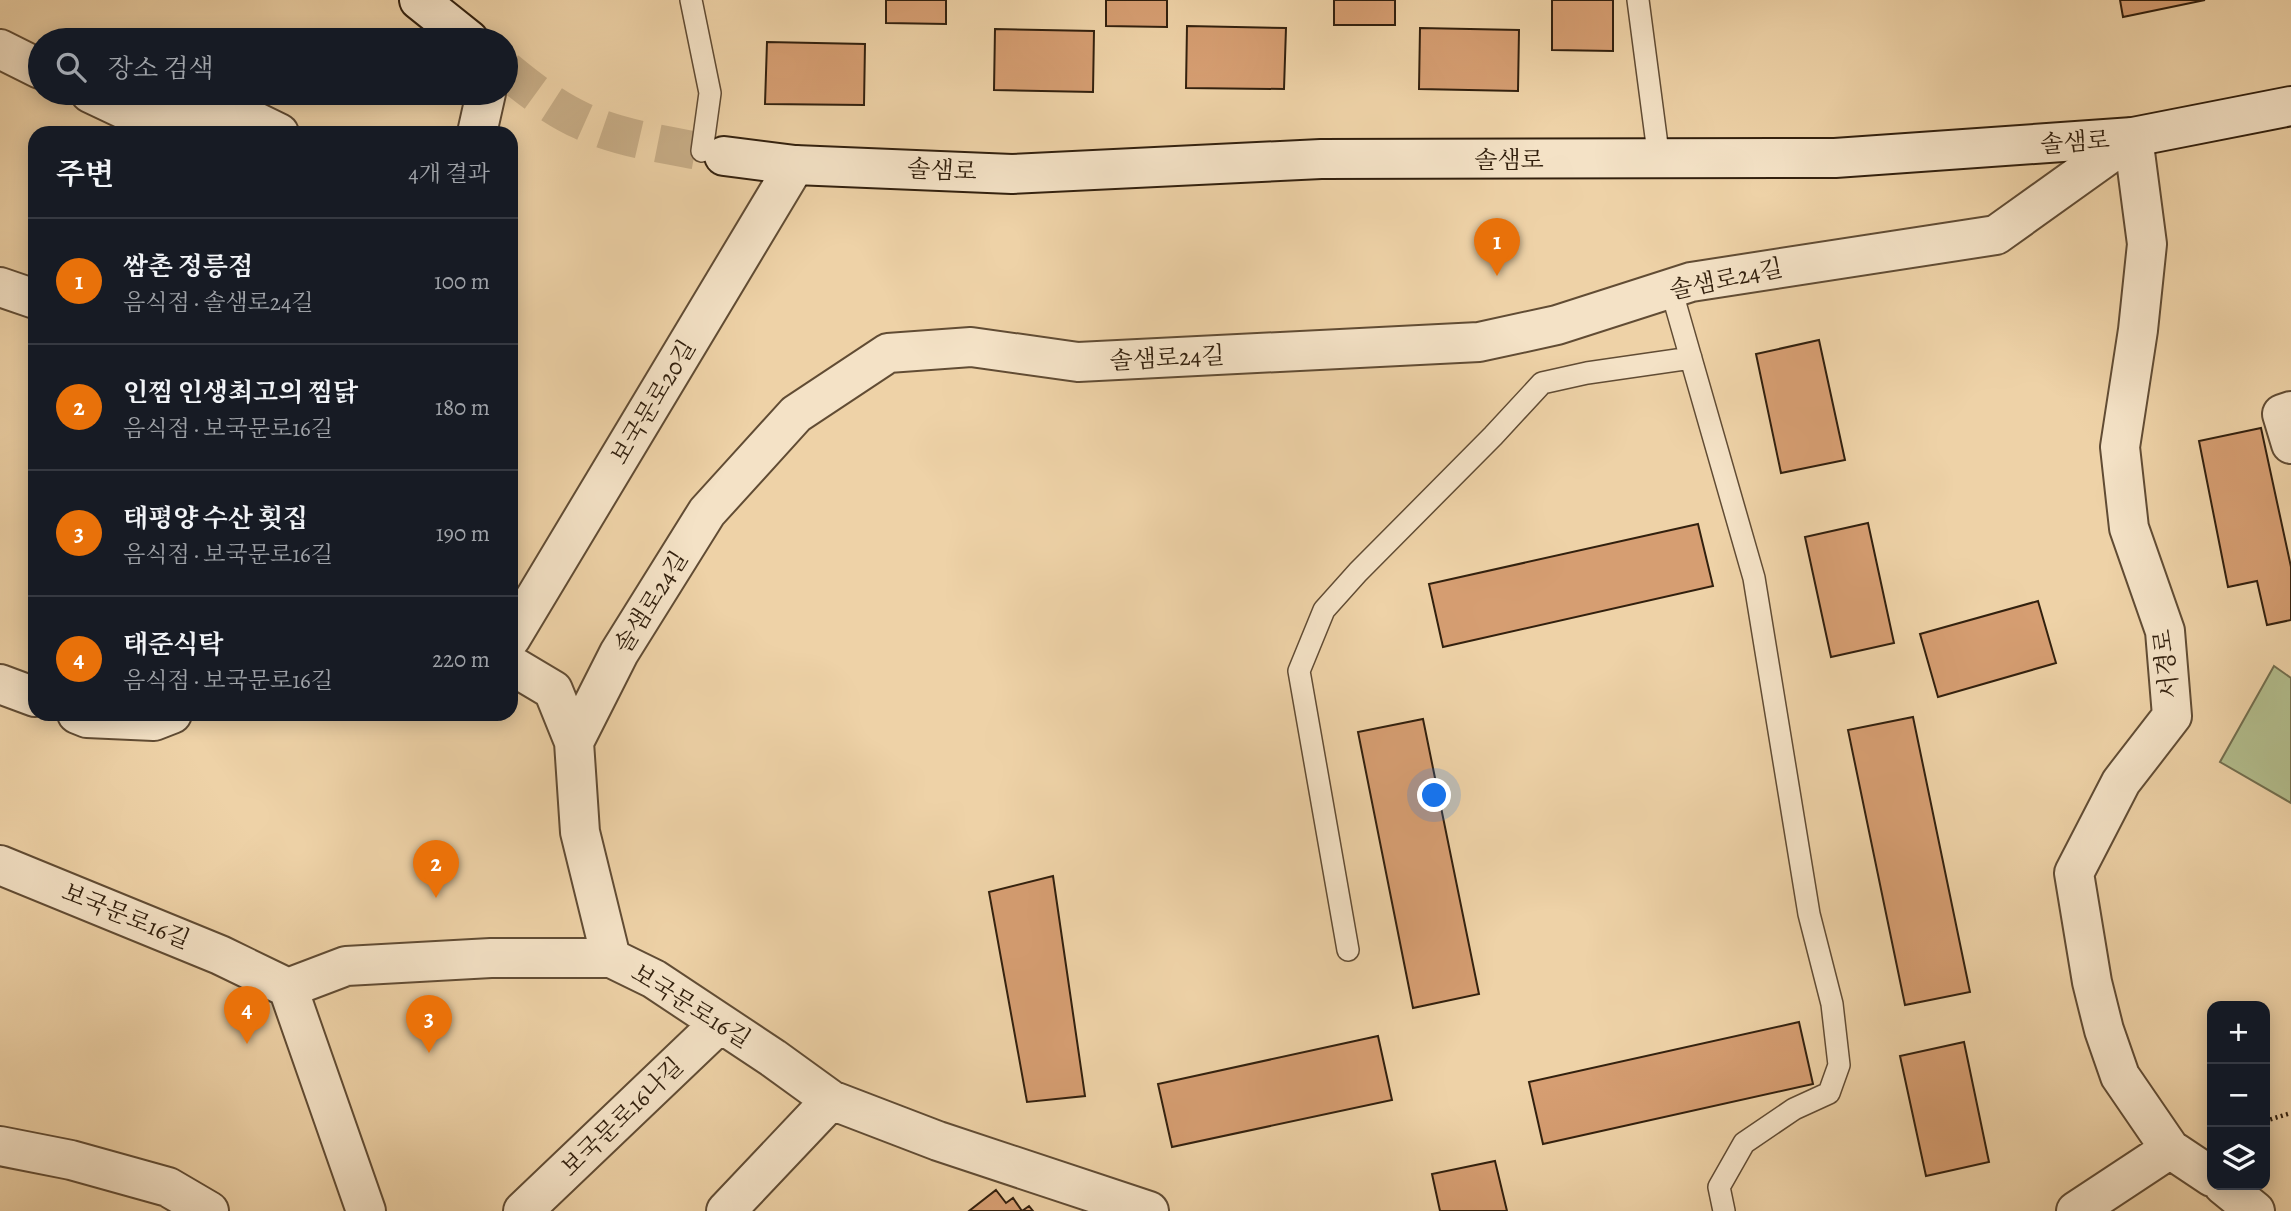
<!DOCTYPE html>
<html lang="ko">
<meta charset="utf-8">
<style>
body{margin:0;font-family:Alegreya,"Noto Serif KR",serif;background:#242831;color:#f1f3f6}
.controls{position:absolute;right:21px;bottom:21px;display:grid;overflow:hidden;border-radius:14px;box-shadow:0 4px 18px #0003}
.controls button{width:63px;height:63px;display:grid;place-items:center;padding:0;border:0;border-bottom:2px solid #363941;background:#171b24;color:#f1f3f6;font:35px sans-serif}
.you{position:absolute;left:1435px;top:796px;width:24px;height:24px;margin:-18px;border:5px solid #fff;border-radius:50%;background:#1a73e8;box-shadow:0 0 0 10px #1a73e833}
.badge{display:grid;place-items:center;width:46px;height:46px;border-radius:50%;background:#1a73e8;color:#fff;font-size:23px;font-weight:700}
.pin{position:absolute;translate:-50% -58px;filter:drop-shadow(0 2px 4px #0008)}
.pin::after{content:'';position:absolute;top:37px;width:24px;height:21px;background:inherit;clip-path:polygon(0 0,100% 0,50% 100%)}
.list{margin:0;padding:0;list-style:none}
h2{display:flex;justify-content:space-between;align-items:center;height:91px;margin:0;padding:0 28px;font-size:30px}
h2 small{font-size:23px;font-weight:400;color:#9ea1a6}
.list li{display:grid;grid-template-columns:46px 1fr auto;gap:21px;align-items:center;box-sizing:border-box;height:126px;padding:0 28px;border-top:2px solid #363941}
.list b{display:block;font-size:26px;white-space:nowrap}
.list p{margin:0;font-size:23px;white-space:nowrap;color:#9ea1a6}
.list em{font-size:23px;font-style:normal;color:#9ea1a6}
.icon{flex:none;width:38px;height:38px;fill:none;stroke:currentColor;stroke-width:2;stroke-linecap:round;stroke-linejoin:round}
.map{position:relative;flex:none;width:2291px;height:1211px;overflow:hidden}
.search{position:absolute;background:#171b24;box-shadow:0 4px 18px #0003;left:28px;top:28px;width:490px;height:77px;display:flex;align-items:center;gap:18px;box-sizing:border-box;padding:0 24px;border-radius:38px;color:#9ea1a6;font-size:26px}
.panel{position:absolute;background:#171b24;box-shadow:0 4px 18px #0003;left:28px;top:126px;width:490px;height:595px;border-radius:21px}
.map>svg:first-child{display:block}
.green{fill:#b2bd8d;stroke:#726e4e;stroke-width:2}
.building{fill:#d69e72;stroke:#32200e;stroke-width:2}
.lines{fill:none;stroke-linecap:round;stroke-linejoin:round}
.secondary-tunnel{stroke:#c8ae88;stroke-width:38;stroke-dasharray:38 19;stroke-linecap:butt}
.lane-casing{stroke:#614c34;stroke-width:24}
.street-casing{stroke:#614c34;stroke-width:42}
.secondary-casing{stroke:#32200e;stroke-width:42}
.path{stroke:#32200e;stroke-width:4.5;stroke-dasharray:2 3.5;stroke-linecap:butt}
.lane{stroke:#f4e2c6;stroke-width:21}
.street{stroke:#f4e2c6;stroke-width:38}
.secondary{stroke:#f4e2c6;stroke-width:38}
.labels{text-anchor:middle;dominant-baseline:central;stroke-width:5;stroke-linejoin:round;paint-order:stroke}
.street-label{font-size:24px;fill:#32200e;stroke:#f4e2c6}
</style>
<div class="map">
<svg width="2291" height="1211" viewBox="0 0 2291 1211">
<rect width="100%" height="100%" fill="#eed2a7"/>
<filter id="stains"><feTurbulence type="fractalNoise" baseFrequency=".00286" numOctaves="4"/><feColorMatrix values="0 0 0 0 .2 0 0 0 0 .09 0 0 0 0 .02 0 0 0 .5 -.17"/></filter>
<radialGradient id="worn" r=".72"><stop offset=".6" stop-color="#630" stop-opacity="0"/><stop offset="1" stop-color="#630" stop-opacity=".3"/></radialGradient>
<path class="green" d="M 2274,666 L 2291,678 L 2291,803 L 2220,762 Z"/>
<path class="building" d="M 886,0 L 946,0 L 946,24 L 886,23 Z
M 1106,0 L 1167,0 L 1167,27 L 1106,26 Z
M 1334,0 L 1395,0 L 1395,25 L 1334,25 Z
M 1552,0 L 1613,0 L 1613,51 L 1552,50 Z
M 2120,0 L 2205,0 L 2123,17 Z
M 1187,26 L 1286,28 L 1284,89 L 1186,88 Z
M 1420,28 L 1519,30 L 1518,91 L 1419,89 Z
M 995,29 L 1094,31 L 1093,92 L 994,90 Z
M 767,42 L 865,44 L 864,105 L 765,104 Z
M 1819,340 L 1845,460 L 1781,473 L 1756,354 Z
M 2261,428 L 2291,567 L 2291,620 L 2267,625 L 2257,581 L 2228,587 L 2199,441 Z
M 1868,523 L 1894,643 L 1831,657 L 1805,537 Z
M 1698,524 L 1713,586 L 1443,647 L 1429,584 Z
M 2038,601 L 2056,663 L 1938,697 L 1920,634 Z
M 1913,717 L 1970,992 L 1905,1005 L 1848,730 Z
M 1423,719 L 1479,994 L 1413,1008 L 1358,732 Z
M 1053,876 L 1085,1096 L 1027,1102 L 989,892 Z
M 1799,1022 L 1813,1084 L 1543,1144 L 1529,1082 Z
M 1378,1036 L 1392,1100 L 1172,1147 L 1158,1084 Z
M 1964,1042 L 1989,1162 L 1926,1176 L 1900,1056 Z
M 1495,1161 L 1507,1211 L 1440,1211 L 1432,1174 Z
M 996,1190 L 1006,1203 L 1013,1198 L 1022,1211 L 1029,1206 L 1033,1211 L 969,1211 Z"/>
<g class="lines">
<path class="secondary-tunnel" d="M 506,70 C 529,89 555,109 582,121 C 626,141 677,146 724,156"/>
<defs>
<path id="lane" d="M 691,0 L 710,93 L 702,151
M 1638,0 L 1659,160
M 1671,289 L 1754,578 L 1809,914 L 1832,1004 L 1839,1065 L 1829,1093 L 1794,1109 L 1744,1143 L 1719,1187 L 1724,1211
M 1348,950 L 1299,671 L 1324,610 L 1358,572 L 1493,436 L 1542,383 L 1587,373 L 1691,358"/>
<path id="street" d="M 0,49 L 40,69
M 90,93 L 147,120 L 238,113 L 279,133
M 477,133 L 486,93
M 0,287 L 35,299
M 2291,411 L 2282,414 L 2291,444
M 511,638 L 795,165
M 511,665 L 553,690 L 574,742
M 0,684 L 35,697
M 77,714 L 87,718 L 154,721 L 172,714
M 0,865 L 220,955 L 288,988 L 366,1211
M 611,958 L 580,832 L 574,742 L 619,653 L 707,512 L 796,414 L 888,353 L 971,347 L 1078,362 L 1479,342 L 1557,325 L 1691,282 L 1996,235 L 2133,137 L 2147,244 L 2138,330 L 2120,447 L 2129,528 L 2165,631 L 2172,716 L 2121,782 L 2074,873 L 2092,982 L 2104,1030 L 2120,1076 L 2170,1149 L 2076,1211
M 288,988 L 346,966 L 491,958 L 611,958 L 654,979 L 773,1058 L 831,1100 L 938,1141 L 1149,1211
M 0,1146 L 71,1160 L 168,1187 L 209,1211
M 2170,1149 L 2212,1177
M 2223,1185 L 2255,1211
M 523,1211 L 720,1023
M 726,1211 L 831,1100"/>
<path id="secondary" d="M 419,0 L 469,40
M 724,156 L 795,165 L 1012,174 L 1321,159 L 1835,158 L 2133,137 L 2291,106"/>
</defs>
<use href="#lane" class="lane-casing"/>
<use href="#street" class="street-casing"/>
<use href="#secondary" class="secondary-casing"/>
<path class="path" d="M 2265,1121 L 2291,1113"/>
<use href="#lane" class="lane"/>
<use href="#street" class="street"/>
<use href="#secondary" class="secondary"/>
</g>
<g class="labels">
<g class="street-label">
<text transform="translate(2075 142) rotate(-4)">솔샘로</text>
<text x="1509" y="160">솔샘로</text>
<text transform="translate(942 170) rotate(3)">솔샘로</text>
<text transform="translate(1726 279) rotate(-12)">솔샘로24길</text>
<text transform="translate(1167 358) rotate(-3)">솔샘로24길</text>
<text transform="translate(653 402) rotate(-59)">보국문로20길</text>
<text transform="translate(651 602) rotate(-58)">솔샘로24길</text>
<text transform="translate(2166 664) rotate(-97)">서경로</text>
<text transform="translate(126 916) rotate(22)">보국문로16길</text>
<text transform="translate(691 1006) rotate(32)">보국문로16길</text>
<text transform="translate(622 1117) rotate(-44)">보국문로16나길</text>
</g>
</g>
<rect width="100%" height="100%" filter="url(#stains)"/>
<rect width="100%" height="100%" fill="url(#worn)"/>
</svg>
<div class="controls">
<button>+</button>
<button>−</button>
<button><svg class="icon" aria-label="layers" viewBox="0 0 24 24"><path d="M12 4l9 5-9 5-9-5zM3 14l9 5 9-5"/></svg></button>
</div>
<div class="you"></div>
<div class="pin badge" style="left:1497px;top:276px;background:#e8710a">1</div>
<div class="pin badge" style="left:436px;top:898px;background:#e8710a">2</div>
<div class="pin badge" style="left:429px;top:1053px;background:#e8710a">3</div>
<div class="pin badge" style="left:247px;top:1044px;background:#e8710a">4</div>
<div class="search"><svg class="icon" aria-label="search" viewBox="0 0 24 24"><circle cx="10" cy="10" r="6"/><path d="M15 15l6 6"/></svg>장소 검색</div>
<section class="panel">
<h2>주변<small>4개 결과</small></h2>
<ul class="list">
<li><span class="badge" style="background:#e8710a">1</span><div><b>쌈촌 정릉점</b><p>음식점 · 솔샘로24길</p></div><em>100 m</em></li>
<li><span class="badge" style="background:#e8710a">2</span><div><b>인찜 인생최고의 찜닭</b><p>음식점 · 보국문로16길</p></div><em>180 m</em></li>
<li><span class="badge" style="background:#e8710a">3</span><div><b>태평양 수산 횟집</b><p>음식점 · 보국문로16길</p></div><em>190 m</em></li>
<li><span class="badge" style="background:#e8710a">4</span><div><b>태준식탁</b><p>음식점 · 보국문로16길</p></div><em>220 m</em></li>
</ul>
</section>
</div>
